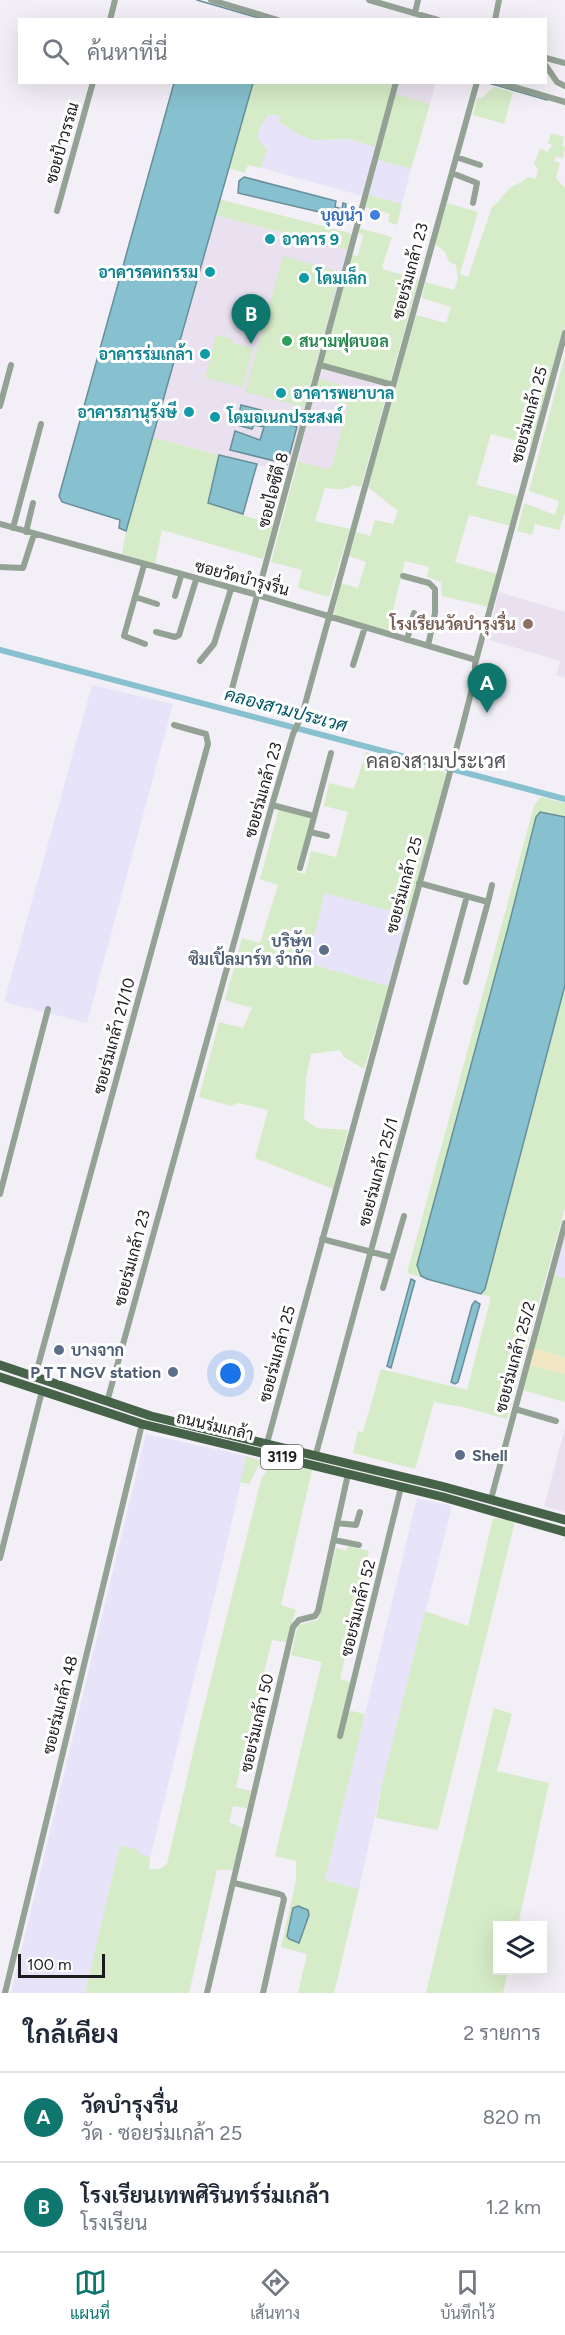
<!DOCTYPE html>
<html lang="th">
<meta charset="utf-8">
<style>
body{margin:0;font-family:Figtree,Sarabun,sans-serif;background:#f6f6f7;color:#1f2937}
.controls{position:absolute;right:18px;bottom:18px;display:grid;overflow:hidden;border-radius:0px;box-shadow:0 6px 24px #0002}
.controls button{width:54px;height:54px;display:grid;place-items:center;padding:0;border:0;border-bottom:2px solid #e0e1e3;background:#fff;color:#1f2937;font:30px sans-serif}
.scale{position:absolute;left:18px;bottom:15px;width:87px;box-sizing:border-box;padding-left:6px;border:3px solid #1b1a1c;border-top:0;font-size:16px;line-height:21px;white-space:nowrap;color:#1b1a1c;-webkit-text-stroke:4px #fff;paint-order:stroke}
.you{position:absolute;left:231px;top:1374px;width:21px;height:21px;margin:-15px;border:4px solid #fff;border-radius:50%;background:#1a73e8;box-shadow:0 0 0 9px #1a73e833}
.badge{display:grid;place-items:center;width:39px;height:39px;border-radius:50%;background:#0f766e;color:#fff;font-size:20px;font-weight:700}
.pin{position:absolute;translate:-50% -50px;filter:drop-shadow(0 2px 3px #0008)}
.pin::after{content:'';position:absolute;top:32px;width:21px;height:18px;background:inherit;clip-path:polygon(0 0,100% 0,50% 100%)}
.list{margin:0;padding:0;list-style:none}
h2{display:flex;justify-content:space-between;align-items:center;height:78px;margin:0;padding:0 24px;font-size:26px}
h2 small{font-size:20px;font-weight:400;color:#747a83}
.list li{display:grid;grid-template-columns:39px 1fr auto;gap:18px;align-items:center;box-sizing:border-box;height:90px;padding:0 24px;border-top:2px solid #e0e1e3}
.list b{display:block;font-size:22px;white-space:nowrap}
.list p{margin:0;font-size:20px;white-space:nowrap;color:#747a83}
.list em{font-size:20px;font-style:normal;color:#747a83}
.icon{flex:none;width:33px;height:33px;fill:none;stroke:currentColor;stroke-width:2;stroke-linecap:round;stroke-linejoin:round}
.map{position:relative;flex:none;width:565px;height:1993px;overflow:hidden}
.search{position:absolute;background:#fff;box-shadow:0 6px 24px #0002;left:18px;right:18px;top:18px;height:66px;display:flex;align-items:center;gap:15px;box-sizing:border-box;padding:0 21px;border-radius:0px;color:#747a83;font-size:22px}
.sheet{height:258px;background:#fff}
nav{display:flex;justify-content:space-around;align-items:center;box-sizing:border-box;height:84px;border-top:2px solid #e0e1e3;background:#fff;font-size:16px;color:#747a83}
nav a{display:grid;justify-items:center;gap:3px}
nav .on{color:#0f766e}
.map>svg:first-child{display:block}
.built{fill:#e9e1ef}
.industrial{fill:#e7e4fa}
.green{fill:#d6ebc7;fill-rule:evenodd}
.sand{fill:#f1e7c2}
.water{fill:#87c0ce;stroke:#678e99;stroke-width:1.5}
.lines{fill:none;stroke-linecap:round;stroke-linejoin:round}
.stream{stroke:#678e99;stroke-width:1.5}
.canal{stroke:#87c0ce;stroke-width:6}
.minor{stroke:#93a294;stroke-width:6}
.primary{stroke:#466248;stroke-width:9}
.shop-dot{fill:#3f7fe0;stroke:#fff;stroke-width:2}
.culture-dot{fill:#0f9aa8;stroke:#fff;stroke-width:2}
.leisure-dot{fill:#2e9e5b;stroke:#fff;stroke-width:2}
.education-dot{fill:#8d6e63;stroke:#fff;stroke-width:2}
.service-dot{fill:#5c6f8a;stroke:#fff;stroke-width:2}
.labels{text-anchor:middle;dominant-baseline:central;stroke-width:6;stroke-linejoin:round;paint-order:stroke}
.shield{fill:#fff;stroke:#5f5f60;stroke-width:1.5}
.shield-label{font-size:15px;font-weight:bold;fill:#1b1a1c}
.street-label{font-size:16px;fill:#1b1a1c;stroke:#fff}
.shop-label{font-size:16px;font-weight:bold;fill:#366cbe;stroke:#fff;text-anchor:end}
.culture-label{font-size:16px;font-weight:bold;fill:#0d838f;stroke:#fff;text-anchor:start}
.leisure-label{font-size:16px;font-weight:bold;fill:#27864d;stroke:#fff;text-anchor:start}
.education-label{font-size:16px;font-weight:bold;fill:#785e54;stroke:#fff;text-anchor:end}
.service-label{font-size:16px;font-weight:bold;fill:#4e5e75;stroke:#fff;text-anchor:end}
.water-label{font-size:18px;font-style:italic;fill:#005665;stroke:#fff}
.quarter-label{font-size:20px;fill:#565258;stroke:#fff}
</style>
<div class="map">
<svg width="565" height="1993" viewBox="0 0 565 1993">
<rect width="100%" height="100%" fill="#f3eff6"/>
<path class="built" d="M 398,83 L 436,83 L 430,104 L 396,94 Z
M 215,215 L 350,251 L 289,473 L 152,437 Z
M 322,369 L 390,386 L 386,397 L 319,379 Z
M 313,396 L 348,405 L 332,466 L 327,469 L 298,461 Z
M 499,592 L 565,612 L 565,678 L 556,675 L 560,661 L 489,640 L 488,636 Z
M 565,1428 L 565,1512 L 544,1506 Z"/>
<path class="industrial" d="M 269,114 L 280,116 L 278,121 L 313,140 L 350,139 L 375,147 L 363,196 L 261,168 L 267,149 L 257,138 L 259,129 Z
M 378,160 L 411,169 L 402,204 L 369,195 Z
M 92,685 L 173,704 L 87,1023 L 4,1002 Z
M 325,892 L 408,916 L 389,986 L 307,963 Z
M 565,1232 L 565,1278 L 554,1275 Z
M 146,1434 L 247,1456 L 218,1582 L 150,1858 L 120,1846 L 85,1993 L 11,1993 Z
M 417,1498 L 452,1506 L 382,1784 L 359,1889 L 325,1880 Z"/>
<path class="green" d="M 253,83 L 393,83 L 375,147 L 350,139 L 313,140 L 296,133 L 278,121 L 280,116 L 269,114 L 259,129 L 257,138 L 267,149 L 261,168 L 248,165 L 245,173 L 228,168 Z
M 494,87 L 513,92 L 504,124 L 473,115 L 477,98 L 482,98 Z
M 396,94 L 430,104 L 411,169 L 378,160 Z
M 551,133 L 564,137 L 562,145 L 565,147 L 563,158 L 556,157 L 554,161 L 560,163 L 556,178 L 565,188 L 565,326 L 533,445 L 491,434 L 476,485 L 520,496 L 511,526 L 469,515 L 455,562 L 497,574 L 489,607 L 442,596 L 441,582 L 427,577 L 429,567 L 405,561 L 388,631 L 334,615 L 341,583 L 358,588 L 366,562 L 349,556 L 356,532 L 370,536 L 375,520 L 393,524 L 398,511 L 368,487 L 416,315 L 446,323 L 451,307 L 422,298 L 425,282 L 454,290 L 458,280 L 456,265 L 449,262 L 445,252 L 435,244 L 447,203 L 478,212 L 460,274 L 468,277 L 492,207 C 500,201 504,194 510,188 C 516,183 522,184 527,177 L 536,179 L 538,169 L 534,164 L 540,149 L 548,152 L 552,145 L 548,143 Z
M 369,195 L 402,204 L 397,225 L 388,222 L 390,214 L 365,207 Z
M 219,199 L 353,234 L 348,250 L 215,215 Z
M 359,228 L 392,237 L 382,267 L 385,270 L 419,279 L 390,382 L 323,364 L 352,255 L 358,256 L 363,235 L 358,233 Z
M 283,256 L 340,272 L 305,405 L 302,407 L 245,392 Z
M 216,335 L 233,339 L 232,343 L 253,348 L 243,387 L 205,378 Z
M 565,355 L 565,512 L 559,530 L 535,524 L 532,535 L 517,531 L 524,503 L 555,515 L 559,501 L 529,491 Z
M 319,379 L 386,397 L 361,487 L 353,485 C 345,491 335,489 325,488 L 315,521 L 350,529 L 329,597 L 298,588 L 302,570 L 271,562 L 298,461 L 327,469 L 332,466 L 348,405 L 314,396 Z
M 152,437 L 219,455 L 208,503 L 273,525 L 263,559 L 162,530 L 155,564 L 122,554 L 126,531 Z
M 366,752 L 443,771 L 446,774 L 408,916 L 325,893 L 307,963 L 389,986 L 364,1069 L 344,1057 L 340,1050 L 311,1054 L 306,1078 L 304,1119 L 317,1128 L 348,1130 L 333,1189 L 255,1158 L 268,1110 L 238,1103 L 231,1106 L 199,1097 L 219,1022 L 243,1028 L 252,1008 L 225,1000 L 242,938 L 260,943 L 278,885 L 260,879 L 280,805 L 312,813 L 297,872 L 305,874 L 311,851 L 336,857 L 348,812 L 324,806 L 329,783 L 354,789 Z
M 541,797 L 565,803 L 565,817 L 548,813 L 520,876 L 508,928 L 417,1265 L 424,1278 L 407,1273 L 534,806 Z
M 565,985 L 565,1208 L 507,1419 L 463,1407 L 434,1402 L 415,1469 L 353,1453 L 358,1431 L 363,1432 L 381,1369 L 467,1390 L 491,1297 L 481,1294 L 485,1289 Z
M 554,1275 L 565,1278 L 565,1358 L 534,1348 Z
M 529,1365 L 565,1374 L 565,1402 L 522,1390 Z
M 247,1456 L 261,1461 L 249,1484 L 240,1482 Z
M 272,1461 L 312,1470 L 281,1605 L 296,1610 L 286,1642 L 272,1640 L 236,1787 L 251,1791 L 247,1808 L 233,1806 L 229,1822 L 243,1828 L 233,1870 L 217,1870 L 189,1993 L 85,1993 L 120,1845 L 138,1850 L 139,1853 L 150,1858 L 149,1869 L 160,1869 L 167,1864 L 198,1731 L 256,1500 L 261,1480 Z
M 493,1518 L 515,1522 L 438,1830 L 376,1818 L 382,1784 L 425,1611 L 468,1626 Z
M 348,1546 L 369,1551 L 340,1679 L 353,1683 L 347,1710 L 365,1714 L 325,1880 L 359,1889 L 334,1993 L 298,1993 L 307,1954 L 281,1947 L 296,1880 L 296,1861 L 275,1856 L 322,1662 L 291,1655 L 298,1625 L 318,1620 L 336,1548 L 347,1551 ZM 293,1908 L 306,1925 L 298,1943 L 287,1936 Z
M 494,1708 L 512,1714 L 497,1771 L 549,1783 L 518,1925 L 498,1926 L 498,1970 L 508,1971 L 503,1993 L 426,1993 Z"/>
<path class="sand" d="M 534,1348 L 565,1358 L 565,1374 L 529,1365 Z"/>
<path class="water" d="M 174,83 L 253,83 L 126,531 L 119,528 L 120,520 L 62,502 L 59,496 Z
M 244,177 L 336,201 L 335,207 L 342,209 L 343,203 L 346,204 L 345,214 L 342,217 L 332,215 L 238,193 L 239,181 Z
M 241,405 L 292,418 L 291,425 L 297,427 L 287,464 L 230,450 L 235,431 L 260,440 L 264,427 L 254,425 L 252,429 L 237,425 Z
M 219,455 L 257,464 L 243,514 L 208,503 Z
M 540,812 L 565,817 L 565,985 L 485,1289 L 481,1294 L 427,1279 L 421,1276 L 417,1265 L 508,928 L 536,817 Z
M 411,1279 L 415,1281 L 391,1368 L 387,1366 Z
M 475,1301 L 480,1304 L 458,1382 L 455,1384 L 451,1382 L 472,1305 Z
M 298,1906 L 308,1910 L 309,1915 L 299,1943 L 289,1939 L 287,1936 L 293,1908 Z"/>
<g class="lines">
<path class="stream" d="M 197,0 L 266,20
M 485,82 L 547,100"/>
<path class="canal" d="M 0,650 L 565,799"/>
<path class="minor" d="M 211,0 L 278,20
M 369,0 L 438,20
M 415,13 L 418,0
M 110,20 L 115,0
M 495,20 L 499,0
M 546,58 L 565,63
M 546,66 L 557,82 L 565,86
M 497,82 L 565,102
M 456,157 L 480,165
M 452,173 L 477,183 L 473,203
M 57,211 L 93,82
M 320,365 L 393,385
M 0,406 L 11,365
M 0,524 L 254,594 L 476,660
M 13,528 L 41,424
M 26,532 L 33,503
M 144,565 L 124,636 L 145,644
M 0,567 L 23,568 L 34,534
M 403,576 L 429,583 L 435,589 L 435,613 L 428,646
M 175,596 L 181,576
M 135,597 L 157,604
M 156,632 L 175,637 L 179,635 L 196,580
M 407,640 L 414,613
M 200,661 L 214,644 L 231,589
M 353,665 L 365,627
M 230,696 L 396,82
M 272,805 L 314,816
M 327,836 L 310,832 L 331,753
M 300,868 L 310,832
M 419,883 L 488,902 L 466,982
M 488,902 L 492,885
M 0,1194 L 48,1009
M 322,1239 L 391,1257
M 383,1288 L 404,1216
M 35,1377 L 208,744 L 206,734 L 174,725
M 107,1402 L 272,805 L 293,734 L 302,715 L 477,82
M 515,1409 L 556,1421
M 267,1443 L 462,728 L 475,677 L 475,664 L 565,333
M 316,1454 L 467,896
M 491,1499 L 565,1223
M 337,1523 L 356,1525 L 360,1512
M 334,1540 L 359,1545
M 0,1558 L 42,1391
M 340,1736 L 401,1487
M 234,1883 L 279,1894 L 282,1895 L 284,1899 L 263,1993
M 5,1993 L 142,1424
M 207,1993 L 293,1627 L 299,1620 L 315,1616 L 318,1611 L 348,1474"/>
<path class="primary" d="M 0,1365 L 151,1416 L 441,1486 L 565,1520
M 0,1377 L 142,1424 L 443,1497 L 565,1532"/>
</g>
<circle class="shop-dot" cx="375" cy="215" r="6"/>
<g class="culture-dot">
<circle cx="270" cy="239" r="6"/>
<circle cx="210" cy="272" r="6"/>
<circle cx="304" cy="278" r="6"/>
<circle cx="205" cy="354" r="6"/>
<circle cx="281" cy="393" r="6"/>
<circle cx="189" cy="412" r="6"/>
<circle cx="215" cy="417" r="6"/>
</g>
<circle class="leisure-dot" cx="287" cy="341" r="6"/>
<circle class="education-dot" cx="528" cy="624" r="6"/>
<g class="service-dot">
<circle cx="324" cy="950" r="6"/>
<circle cx="59" cy="1350" r="6"/>
<circle cx="173" cy="1372" r="6"/>
<circle cx="460" cy="1455" r="6"/>
</g>
<g class="labels">
<rect class="shield" x="261" y="1445" width="42" height="24" rx="4.5"/>
<g class="shield-label">
<text x="282" y="1457">3119</text>
</g>
<g class="street-label">
<text transform="translate(62 143) rotate(-74)">ซอยป้าวรรณ</text>
<text transform="translate(410 271) rotate(-75)">ซอยร่มเกล้า 23</text>
<text transform="translate(529 415) rotate(-75)">ซอยร่มเกล้า 25</text>
<text transform="translate(273 490) rotate(-75)">ซอยไอซีดี 8</text>
<text transform="translate(242 578) rotate(15)">ซอยวัดบำรุงรื่น</text>
<text transform="translate(263 790) rotate(-74)">ซอยร่มเกล้า 23</text>
<text transform="translate(404 885) rotate(-75)">ซอยร่มเกล้า 25</text>
<text transform="translate(114 1036) rotate(-75)">ซอยร่มเกล้า 21/10</text>
<text transform="translate(378 1172) rotate(-75)">ซอยร่มเกล้า 25/1</text>
<text transform="translate(132 1258) rotate(-75)">ซอยร่มเกล้า 23</text>
<text transform="translate(277 1354) rotate(-75)">ซอยร่มเกล้า 25</text>
<text transform="translate(515 1357) rotate(-75)">ซอยร่มเกล้า 25/2</text>
<text transform="translate(215 1426) rotate(13)">ถนนร่มเกล้า</text>
<text transform="translate(358 1608) rotate(-76)">ซอยร่มเกล้า 52</text>
<text transform="translate(60 1705) rotate(-76)">ซอยร่มเกล้า 48</text>
<text transform="translate(257 1723) rotate(-77)">ซอยร่มเกล้า 50</text>
</g>
<g class="shop-label">
<text x="363" y="215">บุญนำ</text>
</g>
<g class="culture-label">
<text x="282" y="239">อาคาร 9</text>
<text x="198" y="272" text-anchor="end">อาคารคหกรรม</text>
<text x="316" y="278">โดมเล็ก</text>
<text x="193" y="354" text-anchor="end">อาคารร่มเกล้า</text>
<text x="293" y="393">อาคารพยาบาล</text>
<text x="177" y="412" text-anchor="end">อาคารภานุรังษี</text>
<text x="227" y="417">โดมอเนกประสงค์</text>
</g>
<g class="leisure-label">
<text x="299" y="341">สนามฟุตบอล</text>
</g>
<g class="education-label">
<text x="516" y="624">โรงเรียนวัดบำรุงรื่น</text>
</g>
<g class="service-label">
<text x="312" y="941">บริษัท<tspan x="312" dy="18">ซิมเปิ้ลมาร์ท จำกัด</tspan></text>
<text x="71" y="1350" text-anchor="start">บางจาก</text>
<text x="161" y="1372">P T T NGV station</text>
<text x="472" y="1455" text-anchor="start">Shell</text>
</g>
<g class="water-label">
<text transform="translate(286 710) rotate(15)">คลองสามประเวศ</text>
</g>
<g class="quarter-label">
<text x="436" y="761">คลองสามประเวศ</text>
</g>
</g>
</svg>
<div class="controls">
<button><svg class="icon" aria-label="layers" viewBox="0 0 24 24"><path d="M12 4l9 5-9 5-9-5zM3 14l9 5 9-5"/></svg></button>
</div>
<div class="scale">100 m</div>
<div class="you"></div>
<div class="pin badge" style="left:487px;top:713px">A</div>
<div class="pin badge" style="left:251px;top:344px">B</div>
<div class="search"><svg class="icon" aria-label="search" viewBox="0 0 24 24"><circle cx="10" cy="10" r="6"/><path d="M15 15l6 6"/></svg>ค้นหาที่นี่</div>
</div>
<section class="sheet">
<h2>ใกล้เคียง<small>2 รายการ</small></h2>
<ul class="list">
<li><span class="badge">A</span><div><b>วัดบำรุงรื่น</b><p>วัด · ซอยร่มเกล้า 25</p></div><em>820 m</em></li>
<li><span class="badge">B</span><div><b>โรงเรียนเทพศิรินทร์ร่มเกล้า</b><p>โรงเรียน</p></div><em>1.2 km</em></li>
</ul>
</section>
<nav>
<a class="on"><svg class="icon" aria-label="map" viewBox="0 0 24 24"><path d="M3 6l6-2 6 2 6-2v14l-6 2-6-2-6 2zM9 4v14M15 6v14"/></svg>แผนที่</a>
<a><svg class="icon" aria-label="directions" viewBox="0 0 24 24"><path d="M12 3l9 9-9 9-9-9zM9 14v-3h6M13 9l2 2-2 2"/></svg>เส้นทาง</a>
<a><svg class="icon" aria-label="saved" viewBox="0 0 24 24"><path d="M7 4h10v16l-5-4-5 4z"/></svg>บันทึกไว้</a>
</nav>
